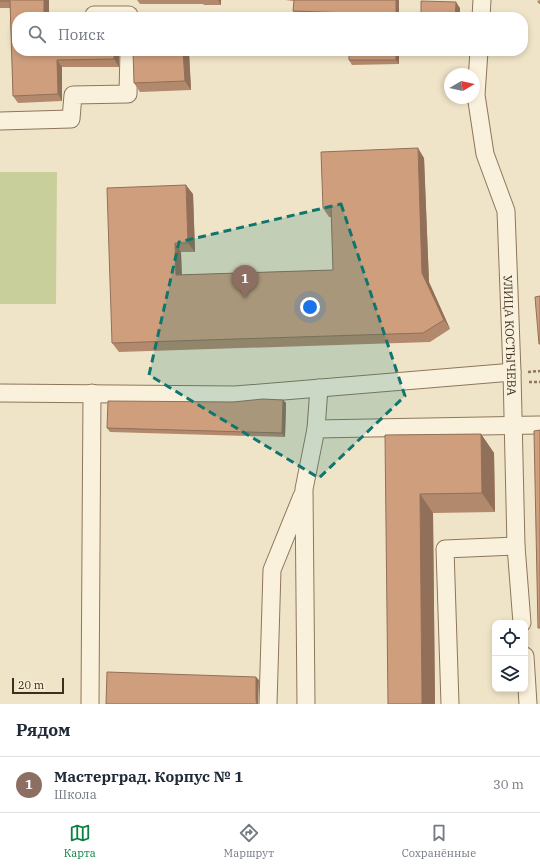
<!DOCTYPE html>
<html lang="ru">
<meta charset="utf-8">
<style>
body{margin:0;font-family:"IBM Plex Serif",serif;background:#f6f6f7;color:#1f2937}
.controls{position:absolute;right:12px;bottom:12px;display:grid;overflow:hidden;border-radius:8px;box-shadow:0 2px 6px #0003}
.controls button{width:36px;height:36px;display:grid;place-items:center;padding:0;border:0;border-bottom:1px solid #e0e1e3;background:#fff;color:#1f2937;font:20px sans-serif}
.compass{position:absolute;left:444px;top:68px;width:36px;height:36px;border-radius:50%;background:#fff;box-shadow:0 2px 6px #0003;rotate:81deg}
.scale{position:absolute;left:12px;bottom:10px;width:52px;box-sizing:border-box;padding-left:4px;border:2px solid #3d2e20;border-top:0;font-size:11px;line-height:14px;white-space:nowrap;color:#3d2e20;-webkit-text-stroke:3px #f7eed8;paint-order:stroke}
.you{position:absolute;left:310px;top:307px;width:14px;height:14px;margin:-10px;border:3px solid #fff;border-radius:50%;background:#1a73e8;box-shadow:0 0 0 6px #1a73e833}
.badge{display:grid;place-items:center;width:26px;height:26px;border-radius:50%;background:#0b8043;color:#fff;font-size:13px;font-weight:700}
.pin{position:absolute;translate:-50% -33px;filter:drop-shadow(0 1px 2px #0008)}
.pin::after{content:'';position:absolute;top:21px;width:14px;height:12px;background:inherit;clip-path:polygon(0 0,100% 0,50% 100%)}
.list{margin:0;padding:0;list-style:none}
h2{display:flex;justify-content:space-between;align-items:center;height:52px;margin:0;padding:0 16px;font-size:17px}
h2 small{font-size:13px;font-weight:400;color:#747a83}
.list li{display:grid;grid-template-columns:26px 1fr auto;gap:12px;align-items:center;box-sizing:border-box;height:56px;padding:0 16px;border-top:1px solid #e0e1e3}
.list b{display:block;font-size:15px;white-space:nowrap}
.list p{margin:0;font-size:13px;white-space:nowrap;color:#747a83}
.list em{font-size:13px;font-style:normal;color:#747a83}
.icon{flex:none;width:22px;height:22px;fill:none;stroke:currentColor;stroke-width:2;stroke-linecap:round;stroke-linejoin:round}
.map{position:relative;flex:none;width:540px;height:704px;overflow:hidden}
.search{position:absolute;background:#fff;box-shadow:0 2px 6px #0003;left:12px;right:12px;top:12px;height:44px;display:flex;align-items:center;gap:10px;box-sizing:border-box;padding:0 14px;border-radius:16px;color:#747a83;font-size:15px}
.sheet{height:108px;background:#fff}
nav{display:flex;justify-content:space-around;align-items:center;box-sizing:border-box;height:56px;border-top:1px solid #e0e1e3;background:#fff;font-size:11px;color:#747a83}
nav a{display:grid;justify-items:center;gap:2px}
nav .on{color:#0b8043}
.map>svg:first-child{display:block}
.green{fill:#c9cf9b}
.lines{fill:none;stroke-linecap:round;stroke-linejoin:round}
.minor-casing{stroke:#8d765c;stroke-width:19}
.path{stroke:#8d765c;stroke-width:2.5;stroke-dasharray:3 2;stroke-linecap:butt}
.minor{stroke:#faf1dc;stroke-width:17}
.wall{fill:#b2896c}
.shaded-wall{fill:#916f58}
.building{fill:#cf9f7d;stroke:#916f58}
.marked{fill:#0f766e;fill-opacity:0.2;stroke:#0f766e;stroke-width:3;stroke-dasharray:8 5;stroke-linejoin:round}
.labels{text-anchor:middle;dominant-baseline:central;stroke-width:3.5;stroke-linejoin:round;paint-order:stroke}
.street-label{font-size:12px;fill:#3d2e20;stroke:#f7eed8}
</style>
<div class="map">
<svg width="540" height="704" viewBox="0 0 540 704">
<rect width="100%" height="100%" fill="#f0e4c8"/>
<path class="green" d="M 0,172 L 57,172 L 56,304 L 0,304 Z"/>
<g class="lines">
<defs>
<g id="minor">
<path d="M 94,15 L 129,15"/>
<path d="M 481,17 L 482,0"/>
<path id="s1" d="M 479,51 L 476,95 L 485,154 L 506,211 L 512,372 L 516,546 L 522,623"/>
<path d="M 0,121 L 71,119 L 73,95 L 128,94 L 129,51"/>
<path d="M 0,393 L 235,395 L 512,372"/>
<path d="M 316,429 L 319,388"/>
<path d="M 525,656 L 528,704"/>
<path d="M 90,704 L 92,393"/>
<path d="M 268,704 L 272,570 L 302,496"/>
<path d="M 306,704 L 304,489 L 316,429 L 540,425"/>
<path d="M 450,704 L 445,549 L 516,546"/>
</g>
</defs>
<use href="#minor" class="minor-casing"/>
<path class="path" d="M 528,372 L 540,371
M 529,382 L 540,382"/>
<use href="#minor" class="minor"/>
</g>
<path class="wall" d="M 0,0 L 49,0 L 49,17 L 17,17 L 119,51 L 119,67 L 62,67 L 62,101 L 18,103 L 13,96 L 10,8 L 0,8 Z
M 137,0 L 221,0 L 221,5 L 204,5 L 203,4 L 140,4 Z
M 285,0 L 399,0 L 399,17 L 349,17 L 296,15 L 293,11 L 294,1 Z
M 540,0 L 540,4 L 539,4 L 537,1 Z
M 399,51 L 399,64 L 352,65 L 349,60 Z
M 189,52 L 191,90 L 140,92 L 134,83 Z
M 424,158 L 429,282 L 450,329 L 430,342 L 119,352 L 112,343 L 193,194 L 195,252 L 181,252 L 182,275 L 333,270 L 332,217 L 329,217 L 323,208 Z
M 283,400 L 286,403 L 285,437 L 110,432 L 107,428 L 233,402 Z
M 481,434 L 494,453 L 495,512 L 433,513 L 435,704 L 385,435 Z"/>
<path class="shaded-wall" d="M 44,0 L 49,0 L 49,17 L 44,17 Z
M 218,0 L 221,0 L 221,5 Z
M 396,0 L 399,0 L 399,17 L 396,17 Z
M 456,2 L 460,8 L 460,17 L 455,17 Z
M 114,51 L 119,51 L 119,67 L 114,59 Z
M 183,51 L 188,51 L 189,52 L 191,90 L 185,81 Z
M 396,51 L 399,51 L 399,64 L 396,60 Z
M 57,60 L 62,67 L 62,101 L 58,94 Z
M 418,148 L 424,158 L 429,282 L 450,329 L 444,320 L 422,273 Z
M 186,185 L 193,194 L 195,252 L 188,243 Z
M 175,243 L 181,252 L 182,284 L 176,275 Z
M 283,400 L 286,403 L 285,437 L 282,433 Z
M 481,434 L 494,453 L 495,512 L 482,493 Z
M 420,494 L 433,513 L 435,704 L 422,704 Z
M 256,677 L 259,680 L 258,704 L 257,704 L 256,700 Z"/>
<path class="building" d="M 0,0 L 44,0 L 44,17 L 17,17 L 17,51 L 114,51 L 114,59 L 57,60 L 58,94 L 13,96 L 10,1 L 0,1 Z
M 294,0 L 396,0 L 396,17 L 349,17 L 349,13 L 293,11 Z
M 421,1 L 456,2 L 455,17 L 421,17 Z
M 133,51 L 183,51 L 185,81 L 134,83 Z
M 349,51 L 396,51 L 396,60 L 349,60 Z
M 418,148 L 422,273 L 444,320 L 423,333 L 112,343 L 107,188 L 186,185 L 188,243 L 175,243 L 176,275 L 333,270 L 331,207 L 323,208 L 321,152 Z
M 540,296 L 540,344 L 539,344 L 535,297 Z
M 263,399 L 283,400 L 282,433 L 107,428 L 108,401 L 233,402 Z
M 540,430 L 540,628 L 538,628 L 534,431 Z
M 481,434 L 482,493 L 420,494 L 422,704 L 388,704 L 385,435 Z
M 107,672 L 256,677 L 256,700 L 257,704 L 106,704 Z"/>
<path class="marked" d="M 341,204 L 405,396 L 319,478 L 149,375 L 179,242 Z"/>
<g class="labels">
<g class="street-label">
<text stroke="none"><textPath href="#s1" startOffset="289">УЛИЦА КОСТЫЧЕВА</textPath></text>
</g>
</g>
</svg>
<div class="controls">
<button><svg class="icon" aria-label="locate" viewBox="0 0 24 24"><circle cx="12" cy="12" r="6"/><path d="M12 2v4M12 18v4M2 12h4M18 12h4"/></svg></button>
<button><svg class="icon" aria-label="layers" viewBox="0 0 24 24"><path d="M12 4l9 5-9 5-9-5zM3 14l9 5 9-5"/></svg></button>
</div>
<svg class="compass" viewBox="-18 -18 36 36"><path d="M0-13l5 13h-10z" fill="#e53935"/><path d="M0 13l5-13h-10z" fill="#747a83"/></svg>
<div class="scale">20 m</div>
<div class="you"></div>
<div class="pin badge" style="left:245px;top:298px;background:#8d6e63">1</div>
<div class="search"><svg class="icon" aria-label="search" viewBox="0 0 24 24"><circle cx="10" cy="10" r="6"/><path d="M15 15l6 6"/></svg>Поиск</div>
</div>
<section class="sheet">
<h2>Рядом<small></small></h2>
<ul class="list">
<li><span class="badge" style="background:#8d6e63">1</span><div><b>Мастерград. Корпус № 1</b><p>Школа</p></div><em>30 m</em></li>
</ul>
</section>
<nav>
<a class="on"><svg class="icon" aria-label="map" viewBox="0 0 24 24"><path d="M3 6l6-2 6 2 6-2v14l-6 2-6-2-6 2zM9 4v14M15 6v14"/></svg>Карта</a>
<a><svg class="icon" aria-label="directions" viewBox="0 0 24 24"><path d="M12 3l9 9-9 9-9-9zM9 14v-3h6M13 9l2 2-2 2"/></svg>Маршрут</a>
<a><svg class="icon" aria-label="saved" viewBox="0 0 24 24"><path d="M7 4h10v16l-5-4-5 4z"/></svg>Сохранённые</a>
</nav>
